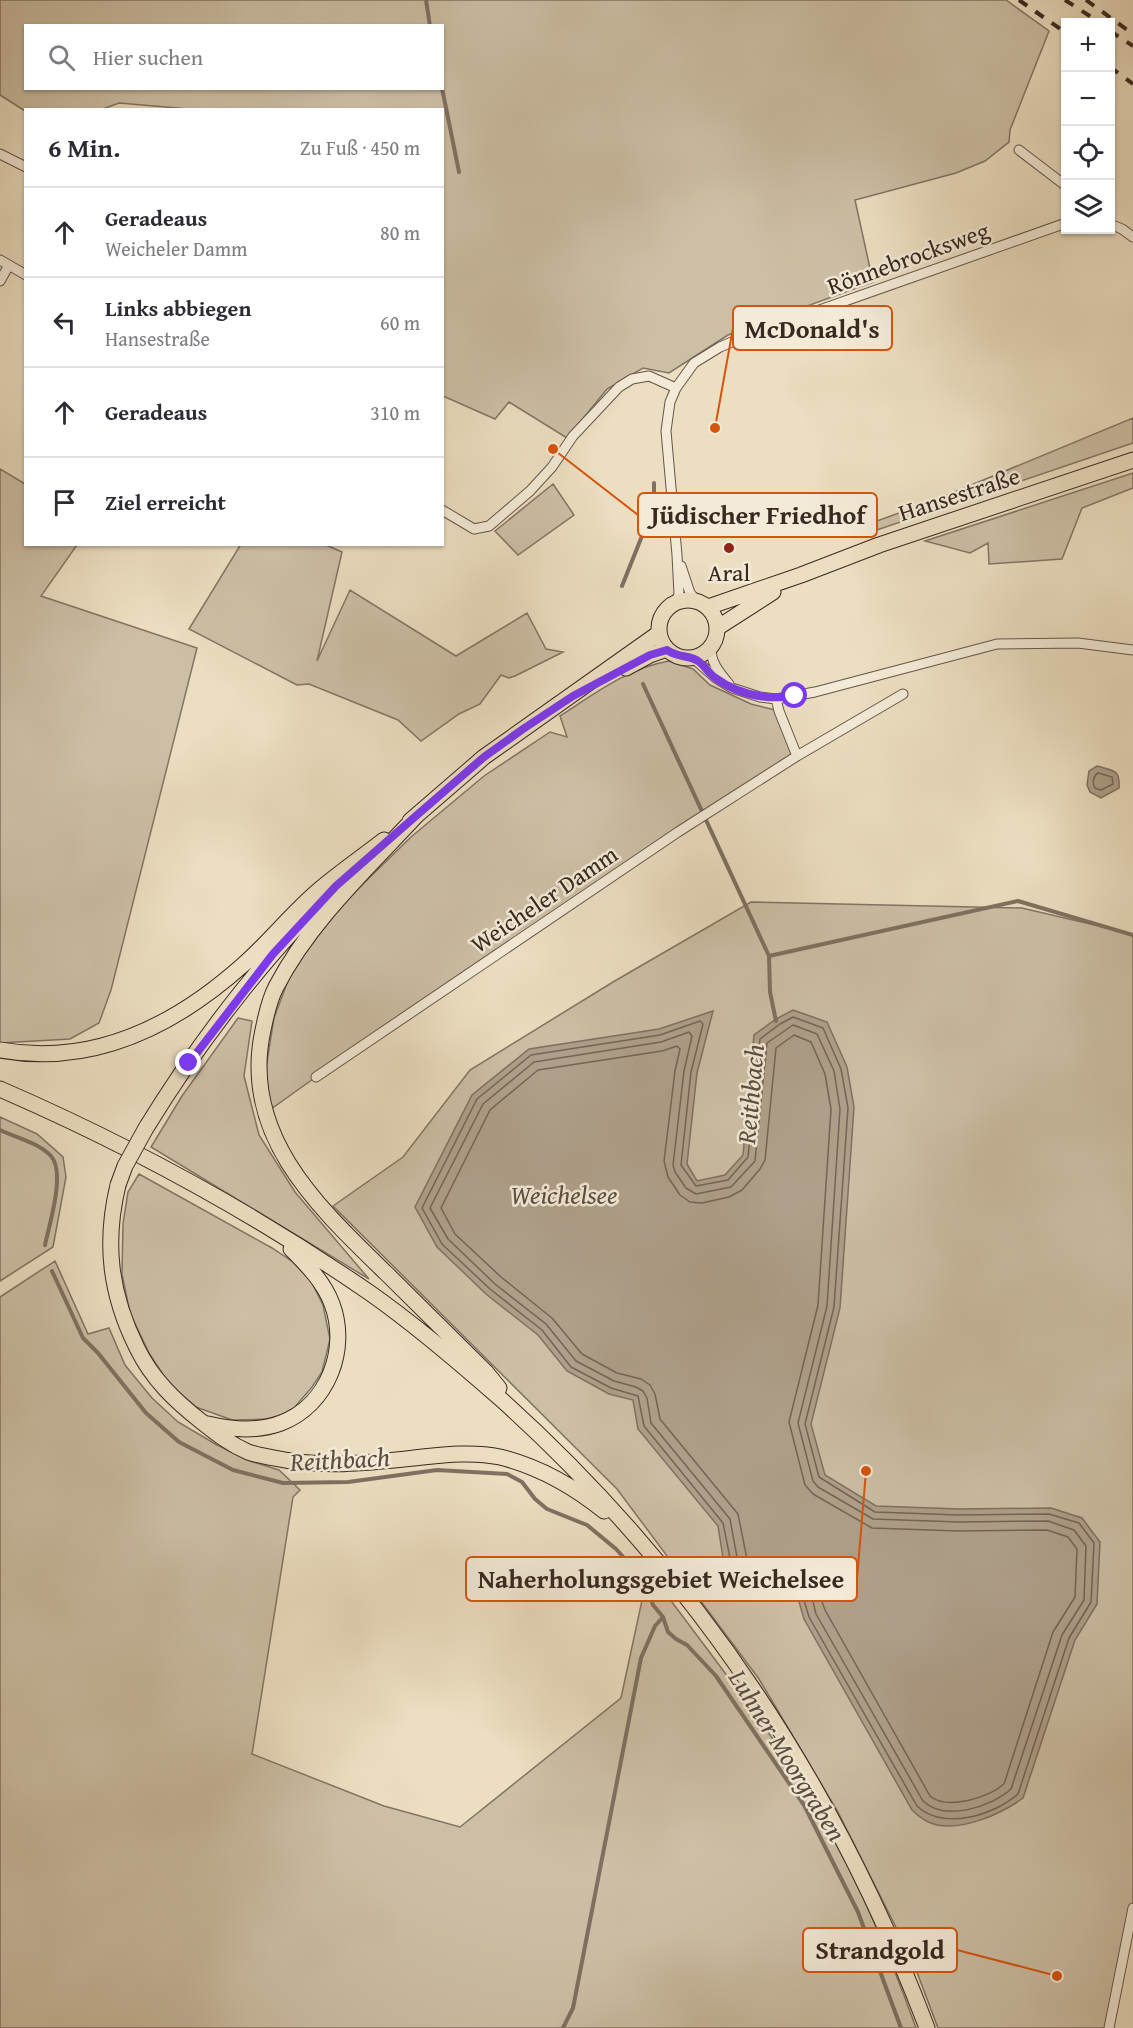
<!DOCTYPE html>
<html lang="de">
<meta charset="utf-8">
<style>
body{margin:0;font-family:"Gentium Book Plus",serif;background:#f7f7f7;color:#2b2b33}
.controls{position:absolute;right:18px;top:18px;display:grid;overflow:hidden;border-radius:0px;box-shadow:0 2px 4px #0004}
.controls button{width:54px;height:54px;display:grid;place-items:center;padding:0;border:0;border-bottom:2px solid #e1e1e2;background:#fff;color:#2b2b33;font:30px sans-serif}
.stop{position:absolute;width:18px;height:18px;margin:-14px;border:4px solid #7c3aed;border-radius:50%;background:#fff}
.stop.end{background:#7c3aed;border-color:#fff;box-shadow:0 2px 6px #0008}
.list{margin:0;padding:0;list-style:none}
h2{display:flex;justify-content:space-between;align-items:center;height:78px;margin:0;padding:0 24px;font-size:26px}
h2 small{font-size:20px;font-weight:400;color:#7c7c81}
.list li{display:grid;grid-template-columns:39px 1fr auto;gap:18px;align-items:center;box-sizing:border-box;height:90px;padding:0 24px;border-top:2px solid #e1e1e2}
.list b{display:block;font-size:22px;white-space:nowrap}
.list p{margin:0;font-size:20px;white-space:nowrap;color:#7c7c81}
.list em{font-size:20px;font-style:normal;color:#7c7c81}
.icon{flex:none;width:33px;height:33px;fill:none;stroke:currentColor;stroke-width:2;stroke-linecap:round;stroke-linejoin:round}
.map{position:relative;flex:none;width:1133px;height:2028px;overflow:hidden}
.search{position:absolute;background:#fff;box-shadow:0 2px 4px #0004;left:24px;top:24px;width:420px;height:66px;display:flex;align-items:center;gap:15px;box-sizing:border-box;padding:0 21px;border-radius:0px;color:#7c7c81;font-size:22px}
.panel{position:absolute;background:#fff;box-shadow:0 2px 4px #0004;left:24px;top:108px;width:420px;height:438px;border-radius:0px}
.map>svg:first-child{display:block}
.green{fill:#cdbfa6;stroke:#827464;stroke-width:1.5;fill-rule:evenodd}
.water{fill:#afa08b;stroke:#7f7061;stroke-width:1.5}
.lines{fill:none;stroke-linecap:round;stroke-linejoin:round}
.shore{stroke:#746456;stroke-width:1.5}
.stream{stroke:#7f7061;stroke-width:4}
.street-casing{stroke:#655649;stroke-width:11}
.primary-casing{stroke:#382921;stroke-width:17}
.street{stroke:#f3ead7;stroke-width:9}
.primary{stroke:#ecdec1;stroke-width:15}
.rail{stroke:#382921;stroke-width:4;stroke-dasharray:10 10;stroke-linecap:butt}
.primary-bridge-casing{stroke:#382921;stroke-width:17;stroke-linecap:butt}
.primary-bridge{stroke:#ecdec1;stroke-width:15}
.route{stroke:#7c3aed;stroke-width:8}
.poi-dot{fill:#8f2418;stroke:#f3ead7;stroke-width:2}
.labels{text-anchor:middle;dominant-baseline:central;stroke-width:5;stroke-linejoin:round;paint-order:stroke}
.street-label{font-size:24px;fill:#382921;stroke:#f3ead7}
.poi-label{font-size:24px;fill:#382921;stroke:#f3ead7}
.water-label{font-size:26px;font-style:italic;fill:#5c4d41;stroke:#f3ead7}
.leader{fill:none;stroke:#d6540e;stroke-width:2}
.callout-dot{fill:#d6540e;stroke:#f3ead7;stroke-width:2}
.callout{fill:#f3ead7;stroke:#d6540e;stroke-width:2}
.callout-label{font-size:26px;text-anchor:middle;font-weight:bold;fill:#382921}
</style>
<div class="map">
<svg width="1133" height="2028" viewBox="0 0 1133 2028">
<rect width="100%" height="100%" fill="#ecdec1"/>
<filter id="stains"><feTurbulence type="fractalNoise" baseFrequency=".00333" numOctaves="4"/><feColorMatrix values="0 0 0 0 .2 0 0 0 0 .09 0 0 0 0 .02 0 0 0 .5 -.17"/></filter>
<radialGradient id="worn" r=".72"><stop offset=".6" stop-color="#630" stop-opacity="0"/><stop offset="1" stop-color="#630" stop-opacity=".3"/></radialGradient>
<path class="green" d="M 0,0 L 1006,0 L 1049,31 L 1010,130 L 1009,142 L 985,161 L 956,173 L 855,200 L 873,282 L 728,335 L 669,373 L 643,368 L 607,389 L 567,438 L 509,402 L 495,419 L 443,396 L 442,110 L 200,110 L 119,103 L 103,109 L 26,110 L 25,111 L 0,95 ZM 26,26 L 442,26 L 442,88 L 26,88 Z
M 1133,418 L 1133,443 L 871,532 L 855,529 L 940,498 Z
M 0,469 L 25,484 L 26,544 L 77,545 L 41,596 L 197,648 L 111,990 L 99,1023 L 70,1039 L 0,1043 Z
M 1133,473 L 1133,488 L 1082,508 L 1062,559 L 989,564 L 988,543 L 970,553 L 925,541 Z
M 553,484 L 574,515 L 518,555 L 495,531 Z
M 241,544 L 326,545 L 342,552 L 317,661 L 350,590 L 456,656 L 527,613 L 546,649 L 563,652 L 515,676 L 509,678 L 501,675 L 480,704 L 459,714 L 421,741 L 398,720 L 309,684 L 297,685 L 189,629 Z
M 669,661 L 693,669 L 710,685 L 751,704 L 779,711 L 797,756 L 316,1077 L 271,1109 L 264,1081 L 274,1018 L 295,962 L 322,924 L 411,837 L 484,776 L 550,732 L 567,737 L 560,716 C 594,694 628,668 669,661 Z
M 751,902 L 1022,908 L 1133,934 L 1133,1908 L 1109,2028 L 938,2028 L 912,1959 L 838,1812 L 759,1679 L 617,1489 L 333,1206 L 403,1157 L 470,1070 L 613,982 Z
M 238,1018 L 252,1021 L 244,1076 L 259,1135 L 295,1192 L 369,1279 L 151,1147 L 182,1096 Z
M 0,1117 L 37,1134 L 63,1157 L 66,1177 L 53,1247 L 0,1281 Z
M 139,1174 L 272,1248 L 293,1262 L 311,1281 L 323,1305 L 330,1339 L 322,1372 L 312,1387 L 294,1408 L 275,1419 L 232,1420 L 196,1407 L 169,1384 L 149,1353 L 130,1313 L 122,1274 L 123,1224 L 128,1192 Z
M 55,1261 L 88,1334 L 109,1328 L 125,1365 L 152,1398 L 178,1422 L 217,1445 L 250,1461 L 279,1470 L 300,1490 L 293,1497 L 252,1754 L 384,1806 L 460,1827 L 621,1698 L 644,1591 L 666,1594 C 703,1644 742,1694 777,1745 C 836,1832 881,1929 916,2028 L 0,2028 L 0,1297 Z"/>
<path class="water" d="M 1097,766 C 1114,771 1120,769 1119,788 L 1101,798 L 1090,792 L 1087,785 L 1089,771 Z
M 793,1010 L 827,1022 L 847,1067 L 854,1107 L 840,1308 L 811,1424 L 825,1475 L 876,1506 L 959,1509 L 1051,1508 L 1082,1518 L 1100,1542 L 1097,1604 L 1075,1640 L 1023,1798 C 1001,1814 965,1830 937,1825 C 927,1823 919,1817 912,1810 L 804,1619 L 795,1588 L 761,1581 L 738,1583 L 726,1577 L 718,1526 L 638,1429 L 633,1400 L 609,1394 L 567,1371 L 538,1335 L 486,1294 L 437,1247 L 415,1207 L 472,1095 L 529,1049 L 659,1029 L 713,1011 L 697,1073 L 687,1164 L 697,1181 L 725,1175 L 743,1155 L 754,1035 L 776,1019 Z"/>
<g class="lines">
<path class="shore" d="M 1098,773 L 1112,777 L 1113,784 L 1101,790 L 1095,788 C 1092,783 1093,776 1098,773 Z
M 793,1017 L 823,1028 L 841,1069 L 848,1108 L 834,1307 L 805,1424 L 819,1477 L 875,1512 L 959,1515 L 1049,1514 L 1079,1523 L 1094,1543 L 1091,1602 L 1069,1638 L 1018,1794 C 994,1815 944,1831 917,1806 L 809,1617 L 799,1584 L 762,1575 L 740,1577 L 733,1573 L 723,1523 L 644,1426 L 638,1396 L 611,1388 L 571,1367 L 542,1330 L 490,1289 L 442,1244 L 422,1208 L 477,1099 L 531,1055 L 660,1035 L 700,1021 L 703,1024 L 691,1072 L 681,1165 L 696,1186 L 728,1180 L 748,1157 L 760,1039 L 780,1024 Z
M 793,1025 L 817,1034 L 834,1071 L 840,1109 L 827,1306 L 798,1423 L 813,1481 L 818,1487 L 873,1519 L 959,1522 L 1048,1521 L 1074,1530 L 1086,1546 L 1084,1600 L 1062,1635 L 1011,1789 C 991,1807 945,1822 923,1801 L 816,1614 C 813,1604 812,1591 807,1582 C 798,1565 754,1571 739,1568 L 730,1519 L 651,1423 L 647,1398 L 643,1391 L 636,1387 L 614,1381 L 576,1361 L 546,1324 L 495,1284 L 448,1239 L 430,1208 L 483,1104 L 534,1062 L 661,1042 L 689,1032 L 692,1036 L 684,1071 L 673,1165 L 675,1172 L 686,1188 L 696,1194 L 731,1187 L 755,1161 L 767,1043 Z
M 794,1035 L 811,1042 L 825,1074 L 831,1109 L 818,1305 L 789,1422 L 805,1485 L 813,1494 L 872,1528 L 958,1531 L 1047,1530 L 1068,1537 L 1077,1549 L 1075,1597 L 1053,1632 L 1004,1784 C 989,1797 947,1811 930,1796 L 825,1610 L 813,1575 L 799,1566 L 765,1559 L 747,1559 L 738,1514 L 660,1419 L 655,1394 L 650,1385 L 641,1379 L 617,1373 L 582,1354 L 552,1318 L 501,1277 L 455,1234 L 441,1208 L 490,1110 L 538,1070 L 662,1051 L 677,1046 L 680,1049 L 675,1071 L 664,1161 L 668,1177 L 680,1195 L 690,1202 L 702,1203 L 729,1197 L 742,1190 L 760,1169 L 765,1160 L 776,1048 Z"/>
<path class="stream" d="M 426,0 L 430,26
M 442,88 L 459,172
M 622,586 L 654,506 L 654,483
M 643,684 L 769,956
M 776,1021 L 770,992 L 769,956 L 1018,901 L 1133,935
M 0,1130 C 15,1137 39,1143 51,1156 C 66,1173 49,1225 45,1245
M 52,1271 L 83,1338 L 98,1353 L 146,1413 L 179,1442 L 233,1470 L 283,1483 L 348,1482 L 437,1470 L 507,1474 L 522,1482 L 535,1499 L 547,1509 L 587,1525 L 616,1549 L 645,1581 L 653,1605 L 663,1617 L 668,1632 L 676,1639 L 687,1645 L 716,1676 L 804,1805 L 858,1912 L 901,2028
M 699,1592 L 726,1577 L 727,1573
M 563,2028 L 573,2008 L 641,1658 L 655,1626 L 663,1617"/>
<defs>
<path id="street" d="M 1019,150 L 1066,186
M 0,154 L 26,167
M 1110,224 L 1122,229 L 1133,237
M 0,260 L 26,275
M 0,281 L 9,265
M 442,510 L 474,529 L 489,526 L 530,491 L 552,467 L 573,436 L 619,387 L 632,379 L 649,376 L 676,388
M 681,566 L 690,593 L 696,600
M 676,602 L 679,594 L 677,555 L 666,431 L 670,402 L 676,388 L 694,363 L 720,347 L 746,336 L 1066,223
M 711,646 C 710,662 719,672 729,684
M 692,657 L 716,678 L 732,688 L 760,697 L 776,699 L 815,692 L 997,644 L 1078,643 L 1133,650
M 776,699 L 779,711 L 797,756
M 316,1077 L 678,832 L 797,756 L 903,694
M 1109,2028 L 1133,1908"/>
<path id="primary" d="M659 629a29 29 0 1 1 58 0a29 29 0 1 1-58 0Z
M 708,607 L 801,575 L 879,545 L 1133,460
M 717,628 L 773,592
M 626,668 L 650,655 L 667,649
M 417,815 C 367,869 310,921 276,987 C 269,1000 266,1016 263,1030 C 240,1135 318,1207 386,1273 C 419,1306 453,1339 486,1372 L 499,1388
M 410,821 L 484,757 L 659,633
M 0,1050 C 94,1067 176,1025 244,964 C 270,941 292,913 319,890 C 339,873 362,857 384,840
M 0,1089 C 129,1145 254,1213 370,1293 C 417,1326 460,1363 503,1401 C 696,1575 835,1785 927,2028
M 146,1128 C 200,1040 275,941 352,873
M 118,1185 C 104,1243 110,1294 137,1348 C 152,1379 175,1401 202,1422 C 217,1434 230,1444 248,1452 C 256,1455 265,1456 274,1458 C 321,1468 367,1463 414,1458 C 442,1455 472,1451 500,1457 C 540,1467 573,1486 604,1511
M 208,1424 C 233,1430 257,1432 281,1423 C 328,1405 349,1349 332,1304 C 324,1282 307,1265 291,1249"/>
</defs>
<use href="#street" class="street-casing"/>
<use href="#primary" class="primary-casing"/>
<use href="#street" class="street"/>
<use href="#primary" class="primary"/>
<path class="rail" d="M 1019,0 L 1066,33
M 1065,0 L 1099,22
M 1086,0 L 1133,34
M 1110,31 L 1133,46
M 1110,67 L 1133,84"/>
<defs>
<path id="primary-bridge" d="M 118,1185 L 125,1166 L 146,1128"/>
</defs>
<use href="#primary-bridge" class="primary-bridge-casing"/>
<use href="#primary-bridge" class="primary-bridge"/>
</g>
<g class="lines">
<path class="route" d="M 189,1063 L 273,954 L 336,886 L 417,815 L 484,757 L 523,729 L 573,696 L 650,655 L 667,650 C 678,658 690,655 698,661 C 704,665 708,672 714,677 C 738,695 766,700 795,696"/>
</g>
<circle class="poi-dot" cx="729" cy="548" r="6"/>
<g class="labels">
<g class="street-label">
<text transform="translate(908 258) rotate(-20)">Rönnebrocksweg</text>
<text transform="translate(959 494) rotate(-18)">Hansestraße</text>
<text transform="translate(544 899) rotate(-34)">Weicheler Damm</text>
</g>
<g class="poi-label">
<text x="729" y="572">Aral</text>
</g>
<g class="water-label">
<text transform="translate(750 1094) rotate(-85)">Reithbach</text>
<text x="564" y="1194">Weichelsee</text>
<text transform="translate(340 1459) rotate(-3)">Reithbach</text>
<text transform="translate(788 1755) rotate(58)">Luhner Moorgraben</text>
</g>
</g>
<path class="leader" d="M715 428L733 328M553 449L638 515M866 1471L857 1579M1057 1976L957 1950"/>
<g class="callout-dot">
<circle cx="715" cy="428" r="6"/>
<circle cx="553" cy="449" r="6"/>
<circle cx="866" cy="1471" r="6"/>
<circle cx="1057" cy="1976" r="6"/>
</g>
<g class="callout">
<rect x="733" y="306" width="159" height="44" rx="6"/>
<rect x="638" y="493" width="239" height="44" rx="6"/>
<rect x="466" y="1557" width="391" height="44" rx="6"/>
<rect x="803" y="1928" width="154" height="44" rx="6"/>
</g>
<g class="callout-label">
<text x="812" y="338">McDonald's</text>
<text x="758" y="524">Jüdischer Friedhof</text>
<text x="661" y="1588">Naherholungsgebiet Weichelsee</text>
<text x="880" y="1959">Strandgold</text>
</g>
<rect width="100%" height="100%" filter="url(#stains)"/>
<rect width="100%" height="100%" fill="url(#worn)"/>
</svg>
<div class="controls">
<button>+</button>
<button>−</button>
<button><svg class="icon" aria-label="locate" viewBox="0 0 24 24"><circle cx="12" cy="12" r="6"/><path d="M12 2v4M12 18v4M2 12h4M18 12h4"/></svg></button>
<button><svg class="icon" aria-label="layers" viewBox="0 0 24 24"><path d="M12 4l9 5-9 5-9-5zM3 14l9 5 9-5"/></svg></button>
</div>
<div class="stop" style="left:795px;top:696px"></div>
<div class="stop end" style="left:189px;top:1063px"></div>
<div class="search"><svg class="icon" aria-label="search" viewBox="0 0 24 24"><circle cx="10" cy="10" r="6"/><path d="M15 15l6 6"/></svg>Hier suchen</div>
<section class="panel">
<h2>6 Min.<small>Zu Fuß · 450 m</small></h2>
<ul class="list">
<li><svg class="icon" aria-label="ahead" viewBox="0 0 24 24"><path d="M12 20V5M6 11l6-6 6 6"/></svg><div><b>Geradeaus</b><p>Weicheler Damm</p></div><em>80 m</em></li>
<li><svg class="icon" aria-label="left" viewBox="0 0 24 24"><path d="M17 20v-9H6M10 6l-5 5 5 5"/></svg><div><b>Links abbiegen</b><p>Hansestraße</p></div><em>60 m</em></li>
<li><svg class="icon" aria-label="ahead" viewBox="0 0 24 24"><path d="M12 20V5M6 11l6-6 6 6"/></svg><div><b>Geradeaus</b></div><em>310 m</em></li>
<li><svg class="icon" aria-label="arrive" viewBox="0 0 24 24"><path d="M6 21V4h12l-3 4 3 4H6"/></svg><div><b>Ziel erreicht</b></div></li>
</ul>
</section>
</div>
